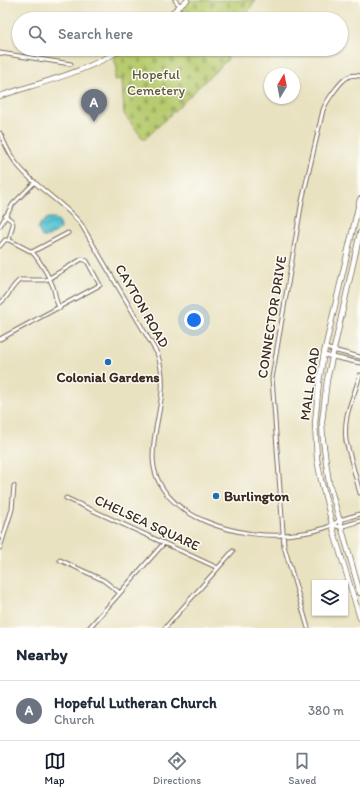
<!DOCTYPE html>
<style>
body{margin:0;font-family:Itim,sans-serif;background:#f6f6f7;color:#1f2937}
.controls{position:absolute;right:12px;bottom:12px;display:grid;overflow:hidden;border-radius:0px;box-shadow:0 1px 3px #0004}
.controls button{width:36px;height:36px;display:grid;place-items:center;padding:0;border:0;border-bottom:1px solid #e0e1e3;background:#fff;color:#1f2937;font:20px sans-serif}
.compass{position:absolute;left:264px;top:68px;width:36px;height:36px;border-radius:50%;background:#fff;box-shadow:0 1px 3px #0004;rotate:10deg}
.you{position:absolute;left:194px;top:320px;width:14px;height:14px;margin:-10px;border:3px solid #fff;border-radius:50%;background:#1a73e8;box-shadow:0 0 0 6px #1a73e833}
.badge{display:grid;place-items:center;width:26px;height:26px;border-radius:50%;background:#111827;color:#fff;font-size:13px;font-weight:700}
.pin{position:absolute;translate:-50% -33px;filter:drop-shadow(0 1px 2px #0008)}
.pin::after{content:'';position:absolute;top:21px;width:14px;height:12px;background:inherit;clip-path:polygon(0 0,100% 0,50% 100%)}
.list{margin:0;padding:0;list-style:none}
h2{display:flex;justify-content:space-between;align-items:center;height:52px;margin:0;padding:0 16px;font-size:17px}
h2 small{font-size:13px;font-weight:400;color:#747a83}
.list li{display:grid;grid-template-columns:26px 1fr auto;gap:12px;align-items:center;box-sizing:border-box;height:60px;padding:0 16px;border-top:1px solid #e0e1e3}
.list b{display:block;font-size:15px;white-space:nowrap}
.list p{margin:0;font-size:13px;white-space:nowrap;color:#747a83}
.list em{font-size:13px;font-style:normal;color:#747a83}
.icon{flex:none;width:22px;height:22px;fill:none;stroke:currentColor;stroke-width:2;stroke-linecap:round;stroke-linejoin:round}
.map{position:relative;flex:none;width:360px;height:628px;overflow:hidden}
.search{position:absolute;background:#fff;box-shadow:0 1px 3px #0004;left:12px;right:12px;top:12px;height:44px;display:flex;align-items:center;gap:10px;box-sizing:border-box;padding:0 14px;border-radius:22px;color:#747a83;font-size:15px}
.sheet{height:112px;background:#fff}
nav{display:flex;justify-content:space-around;align-items:center;box-sizing:border-box;height:56px;border-top:1px solid #e0e1e3;background:#fff;font-size:11px;color:#747a83}
nav a{display:grid;justify-items:center;gap:2px}
nav .on{color:#111827}
.map>svg:first-child{display:block}
.cemetery{fill:url(#cemetery-stones);stroke:#797a46}
.water{fill:url(#water-waves);stroke:#487678}
.lines{fill:none;stroke-linecap:round;stroke-linejoin:round}
.minor-casing{stroke:#786a57;stroke-width:5}
.secondary-casing{stroke:#786a57;stroke-width:6}
.minor{stroke:#fff;stroke-width:3}
.secondary{stroke:#fff;stroke-width:4.5}
.poi-dot{fill:#1f6fb2;stroke:#fdfcf7;stroke-width:1.5}
.labels{text-anchor:middle;dominant-baseline:central;stroke-width:3;stroke-linejoin:round;paint-order:stroke}
.park-label{font-size:14px;fill:#605a36;stroke:#fdfcf7}
.street-label{font-size:14px;fill:#3b2a1e;stroke:#fdfcf7}
.poi-label{font-size:14px;font-weight:bold;fill:#3b2a1e;stroke:#fdfcf7}
</style>
<div class="map">
<svg width="360" height="628" viewBox="0 0 360 628">
<defs>
<pattern id="cemetery-stones" width="16" height="16" patternUnits="userSpaceOnUse"><rect width="16" height="16" fill="#b7cb6f"/><path d="M2 7V4a2 2 0 0 1 4 0v3zM10 15v-3a2 2 0 0 1 4 0v3z" fill="#9eae60"/></pattern>
<pattern id="water-waves" width="16" height="10" patternUnits="userSpaceOnUse"><rect width="16" height="10" fill="#56c2d1"/><path d="M0 5q4-4 8 0t8 0" fill="none" stroke="#489ea9"/></pattern>
</defs>
<rect width="100%" height="100%" fill="#fdfcf7"/>
<filter id="ink" filterUnits="userSpaceOnUse"><feTurbulence type="fractalNoise" baseFrequency=".025" numOctaves="2"/><feDisplacementMap in="SourceGraphic" scale="8" xChannelSelector="R" yChannelSelector="G"/><feConvolveMatrix kernelMatrix="1 2 1 2 8 2 1 2 1" color-interpolation-filters="sRGB"/></filter>
<filter id="wash" filterUnits="userSpaceOnUse"><feTurbulence type="fractalNoise" baseFrequency=".012" numOctaves="4" result="noise"/><feDisplacementMap in="SourceGraphic" scale="16" xChannelSelector="R" yChannelSelector="G"/><feGaussianBlur stdDeviation="0.9" result="paint"/><feColorMatrix in="noise" values="0 0 0 0 0 0 0 0 0 0 0 0 0 0 0 0 0 1.4 0 .05"/><feComposite in="paint" operator="in"/></filter>
<g filter="url(#wash)">
<rect width="100%" height="100%" fill="#e9e2c1"/>
<path class="cemetery" d="M 187,0 L 255,0 L 244,19 L 165,19 Z
M 122,49 L 227,49 L 226,52 L 228,59 L 144,140 L 124,114 L 122,79 L 114,80 L 117,68 L 113,55 Z"/>
<path class="water" d="M 48,218 L 54,218 L 59,221 L 60,229 L 49,237 L 42,237 L 38,229 L 40,224 Z"/>
</g>
<g filter="url(#ink)">
<g class="lines">
<defs>
<path id="minor" d="M 175,0 L 180,6
M 0,53 L 71,64
M 0,133 C 5,144 9,154 16,163 C 34,187 62,201 81,224 L 157,353 C 171,392 153,419 153,457 C 154,519 245,541 294,534 C 305,533 322,530 332,525 C 335,524 337,521 340,520 C 346,518 353,516 360,514
M 5,216 L 11,220 L 13,224 L 9,240
M 0,226 L 13,204 L 35,182
M 0,246 L 5,240 L 9,240 L 32,252 L 68,233
M 32,252 C 39,259 52,281 54,290 C 56,297 55,302 60,308
M 0,303 C 9,297 11,286 20,280 L 46,280 L 82,259 L 87,261 L 100,285 L 0,339
M 325,348 L 360,357
M 324,355 L 360,363
M 360,375 C 353,401 343,413 346,441 L 360,493
M 66,498 L 218,568
M 332,525 L 340,527 L 360,521
M 0,548 L 12,509 L 14,486
M 60,560 L 103,580 L 120,593
M 89,628 L 164,543
M 165,628 L 233,551
M 308,628 L 284,546 L 272,378 L 302,201 L 323,110 C 326,102 340,81 348,77 C 351,75 356,75 360,76"/>
<path id="secondary" d="M 165,19 L 187,0
M 0,96 C 42,82 84,73 122,49
M 360,199 L 324,353 L 319,382 L 315,423 L 317,459 L 321,480 L 335,536 L 360,618
M 360,233 L 327,380 L 322,422 L 323,440 L 329,483 L 360,593"/>
</defs>
<use href="#minor" class="minor-casing"/>
<use href="#secondary" class="secondary-casing"/>
<use href="#minor" class="minor"/>
<use href="#secondary" class="secondary"/>
</g>
</g>
<g class="poi-dot">
<circle cx="108" cy="362" r="4"/>
<circle cx="216" cy="496" r="4"/>
</g>
<g class="labels">
<g class="park-label">
<text x="156" y="74">Hopeful<tspan x="156" dy="16">Cemetery</tspan></text>
</g>
<g class="street-label">
<text transform="translate(142 306) rotate(60)">CAYTON ROAD</text>
<text transform="translate(272 317) rotate(-81)">CONNECTOR DRIVE</text>
<text transform="translate(310 384) rotate(-82)">MALL ROAD</text>
<text transform="translate(147 523) rotate(25)">CHELSEA SQUARE</text>
</g>
<g class="poi-label">
<text x="108" y="377">Colonial Gardens</text>
<text x="224" y="496" text-anchor="start">Burlington</text>
</g>
</g>
</svg>
<div class="controls">
<button><svg class="icon" aria-label="layers" viewBox="0 0 24 24"><path d="M12 4l9 5-9 5-9-5zM3 14l9 5 9-5"/></svg></button>
</div>
<svg class="compass" viewBox="-18 -18 36 36"><path d="M0-13l5 13h-10z" fill="#e53935"/><path d="M0 13l5-13h-10z" fill="#747a83"/></svg>
<div class="you"></div>
<div class="pin badge" style="left:94px;top:122px;background:#6b7280">A</div>
<div class="search"><svg class="icon" aria-label="search" viewBox="0 0 24 24"><circle cx="10" cy="10" r="6"/><path d="M15 15l6 6"/></svg>Search here</div>
</div>
<section class="sheet">
<h2>Nearby<small></small></h2>
<ul class="list">
<li><span class="badge" style="background:#6b7280">A</span><div><b>Hopeful Lutheran Church</b><p>Church</p></div><em>380 m</em></li>
</ul>
</section>
<nav>
<a class="on"><svg class="icon" aria-label="map" viewBox="0 0 24 24"><path d="M3 6l6-2 6 2 6-2v14l-6 2-6-2-6 2zM9 4v14M15 6v14"/></svg>Map</a>
<a><svg class="icon" aria-label="directions" viewBox="0 0 24 24"><path d="M12 3l9 9-9 9-9-9zM9 14v-3h6M13 9l2 2-2 2"/></svg>Directions</a>
<a><svg class="icon" aria-label="saved" viewBox="0 0 24 24"><path d="M7 4h10v16l-5-4-5 4z"/></svg>Saved</a>
</nav>
